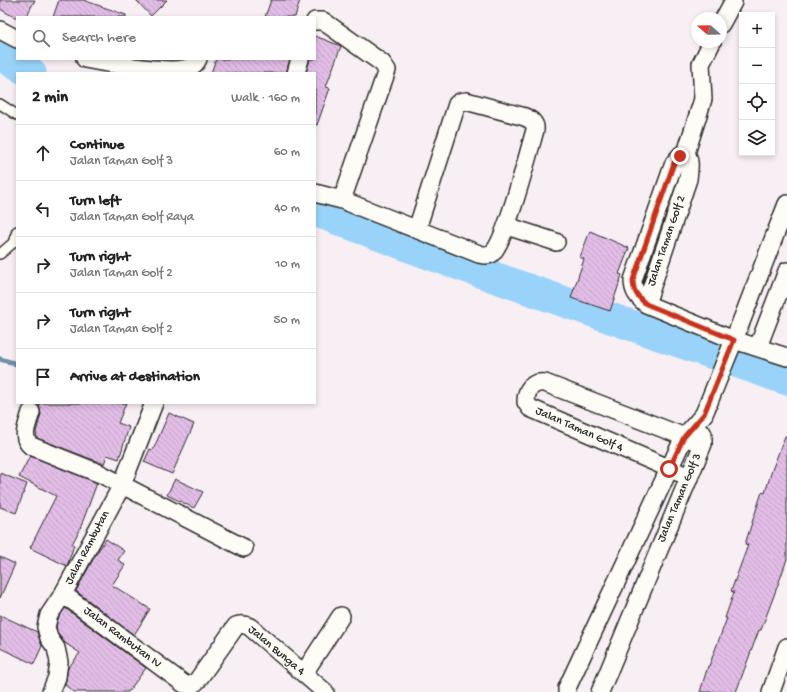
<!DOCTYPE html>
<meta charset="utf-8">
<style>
body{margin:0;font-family:"Gochi Hand",sans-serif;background:#f6f6f6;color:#222}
.controls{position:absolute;right:12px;top:12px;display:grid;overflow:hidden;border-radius:0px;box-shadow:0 2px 6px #0003}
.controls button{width:36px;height:36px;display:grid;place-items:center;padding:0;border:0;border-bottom:1px solid #e0e0e0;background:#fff;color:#222;font:20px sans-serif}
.compass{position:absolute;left:691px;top:12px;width:36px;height:36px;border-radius:50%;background:#fff;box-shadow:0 2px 6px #0003;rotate:290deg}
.stop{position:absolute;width:12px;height:12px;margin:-9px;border:3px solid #c8321e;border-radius:50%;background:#fff}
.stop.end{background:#c8321e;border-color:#fff;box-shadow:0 1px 4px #0008}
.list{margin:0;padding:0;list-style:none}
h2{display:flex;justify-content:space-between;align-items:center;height:52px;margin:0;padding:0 16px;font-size:17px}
h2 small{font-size:13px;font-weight:400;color:#767676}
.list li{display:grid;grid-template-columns:26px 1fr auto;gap:12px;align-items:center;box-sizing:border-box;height:56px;padding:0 16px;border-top:1px solid #e0e0e0}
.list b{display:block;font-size:15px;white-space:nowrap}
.list p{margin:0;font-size:13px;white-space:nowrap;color:#767676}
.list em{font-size:13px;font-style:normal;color:#767676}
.icon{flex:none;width:22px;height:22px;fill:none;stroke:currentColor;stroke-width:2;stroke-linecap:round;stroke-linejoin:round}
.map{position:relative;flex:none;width:787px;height:692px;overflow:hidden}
.search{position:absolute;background:#fff;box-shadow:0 2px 6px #0003;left:16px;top:16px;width:300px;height:44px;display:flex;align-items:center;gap:10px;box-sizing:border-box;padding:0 14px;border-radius:0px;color:#767676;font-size:15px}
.panel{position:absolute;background:#fff;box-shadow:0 2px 6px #0003;left:16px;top:72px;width:300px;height:332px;border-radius:0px}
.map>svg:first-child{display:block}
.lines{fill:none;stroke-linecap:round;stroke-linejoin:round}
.stream{stroke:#6d90a7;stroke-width:5}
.river{stroke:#99d3f9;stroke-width:31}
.building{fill:url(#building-back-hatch);stroke:#2b2b2b}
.service-casing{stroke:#2b2b2b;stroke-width:12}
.minor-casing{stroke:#2b2b2b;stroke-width:20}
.service{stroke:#fdfcf7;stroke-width:9}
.minor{stroke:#fdfcf7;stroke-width:17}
.route{stroke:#c8321e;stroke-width:5}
.labels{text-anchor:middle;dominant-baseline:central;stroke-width:3;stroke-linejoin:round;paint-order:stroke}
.street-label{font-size:12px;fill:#2b2b2b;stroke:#fdfcf7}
</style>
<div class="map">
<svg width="787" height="692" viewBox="0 0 787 692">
<defs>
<pattern id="building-back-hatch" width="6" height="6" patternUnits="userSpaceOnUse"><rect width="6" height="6" fill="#e2bde7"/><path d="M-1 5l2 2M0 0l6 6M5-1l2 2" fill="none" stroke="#c2a3c6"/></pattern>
</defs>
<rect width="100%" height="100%" fill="#f8eff4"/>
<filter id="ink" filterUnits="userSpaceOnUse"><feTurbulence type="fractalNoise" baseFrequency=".025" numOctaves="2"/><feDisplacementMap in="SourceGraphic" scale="8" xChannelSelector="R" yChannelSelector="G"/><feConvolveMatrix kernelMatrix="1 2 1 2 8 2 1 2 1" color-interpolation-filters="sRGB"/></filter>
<g filter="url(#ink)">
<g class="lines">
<path class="stream" d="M 0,359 L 17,364"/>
<path class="river" d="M 0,55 L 31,73
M 315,211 L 431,255 L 787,380"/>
</g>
<path class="building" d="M 0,0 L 35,0 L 26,17 L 14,17 L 0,9 Z
M 59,0 L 83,0 L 126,15 L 126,17 L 53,17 Z
M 136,0 L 167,0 L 151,16 Z
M 271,0 L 300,0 L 295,17 L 265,17 Z
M 315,36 L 341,46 L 326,87 L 330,88 L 317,125 L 315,125 L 315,73 L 306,73 L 310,59 L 315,59 Z
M 216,59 L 290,59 L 286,73 L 211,73 Z
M 590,231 L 629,248 L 619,274 L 622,275 L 610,311 L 571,298 L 584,259 L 580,257 Z
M 39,403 L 126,403 L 118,423 L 129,427 L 119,459 L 107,455 L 104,464 L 37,438 L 36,432 L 41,414 Z
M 169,413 L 194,424 L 172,474 L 144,462 L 150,449 L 153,450 Z
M 785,436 L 787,436 L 787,559 L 779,582 L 761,630 L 759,630 L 736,692 L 700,692 L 708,666 L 709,666 L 727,618 L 725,618 L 734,592 L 731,591 L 748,545 L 745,544 L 762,492 L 765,493 L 772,470 Z
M 30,456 L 97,483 L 80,529 L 72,544 L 74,545 L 67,566 L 30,548 L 56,496 L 19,477 Z
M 0,473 L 27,484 L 16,513 L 0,507 Z
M 175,479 L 203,492 L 194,508 L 167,495 Z
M 106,539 L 124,551 L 118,560 L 125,565 L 112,585 L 150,609 L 134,635 L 76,591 L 96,554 Z
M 0,557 L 15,564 L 0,598 Z
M 65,608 L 146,668 L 128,692 L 74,692 L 65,685 L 68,668 L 80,653 L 65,643 L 58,634 L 56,627 L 58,619 Z
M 0,615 L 37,632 L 42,646 L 34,664 L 0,648 Z"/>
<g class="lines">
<defs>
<path id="service" d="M 0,104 L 17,115
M 0,254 L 13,243 L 17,231"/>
<path id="minor" d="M 315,21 L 323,21 L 382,63 L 387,70 L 342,200
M 721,24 L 733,2
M 0,30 L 17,39
M 85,59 C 105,63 177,76 192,66 C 195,64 197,61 198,59
M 296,73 L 300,59
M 686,153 L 681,155 L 674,163 L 633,280 C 633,291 637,296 646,304 L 688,179 C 689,170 691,161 686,153 L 703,99 L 701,64 L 712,42
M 315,193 L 342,200 L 479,254 C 483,255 487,256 491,254 C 505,245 529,151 535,130 C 536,123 531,120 525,117 L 466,101 L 460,102 L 457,104 L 417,229
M 507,226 L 556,242
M 646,304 L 734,340 L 787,357
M 758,347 L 787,271
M 31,412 C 28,424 20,437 31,446 L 101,474 L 244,548
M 689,477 L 530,408 L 526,402 C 526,390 532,381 545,383 L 703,444
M 63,594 L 184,684 C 190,686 192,685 197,681 L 236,626 C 241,624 244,624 250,627 L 325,692
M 304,673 L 341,616
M 51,692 L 57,677 L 59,662 L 56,648 L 49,638 L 46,627 L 49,615 L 63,594 L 122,485 L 154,403
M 567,692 L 567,688 L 684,437 L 704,414 L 734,340 L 787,204
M 600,692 L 703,444 L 703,434
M 771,692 L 787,647"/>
</defs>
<use href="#service" class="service-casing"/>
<use href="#minor" class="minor-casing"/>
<use href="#service" class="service"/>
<use href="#minor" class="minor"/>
</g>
</g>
<g class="lines" filter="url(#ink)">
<path class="route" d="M 669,469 L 684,437 L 704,414 L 734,340 L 646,304 C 637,296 633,291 633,280 L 674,163 L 680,156"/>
</g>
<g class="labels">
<g class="street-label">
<text transform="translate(667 241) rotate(-71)">Jalan Taman Golf 2</text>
<text transform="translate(579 430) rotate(24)">Jalan Taman Golf 4</text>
<text transform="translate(680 498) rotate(-67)">Jalan Taman Golf 3</text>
<text transform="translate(88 548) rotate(-62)">Jalan Rambutan</text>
<text transform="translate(122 638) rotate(37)">Jalan Rambutan IV</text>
<text transform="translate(276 651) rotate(40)">Jalan Bunga 4</text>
</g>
</g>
</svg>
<div class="controls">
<button>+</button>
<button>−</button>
<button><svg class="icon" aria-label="locate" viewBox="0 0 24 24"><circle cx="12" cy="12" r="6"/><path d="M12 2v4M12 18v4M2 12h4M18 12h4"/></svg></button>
<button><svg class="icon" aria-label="layers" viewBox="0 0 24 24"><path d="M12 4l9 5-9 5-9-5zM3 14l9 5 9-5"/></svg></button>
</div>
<svg class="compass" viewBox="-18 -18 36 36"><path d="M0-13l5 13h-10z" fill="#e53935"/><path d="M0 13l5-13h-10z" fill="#767676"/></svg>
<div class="stop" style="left:669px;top:469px"></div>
<div class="stop end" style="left:680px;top:156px"></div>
<div class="search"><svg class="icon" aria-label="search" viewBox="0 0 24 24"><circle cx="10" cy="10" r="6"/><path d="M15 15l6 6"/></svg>Search here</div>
<section class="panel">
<h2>2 min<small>Walk · 160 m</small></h2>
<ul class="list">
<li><svg class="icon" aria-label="ahead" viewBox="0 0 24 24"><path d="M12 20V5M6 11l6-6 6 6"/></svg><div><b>Continue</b><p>Jalan Taman Golf 3</p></div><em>60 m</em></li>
<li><svg class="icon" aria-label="left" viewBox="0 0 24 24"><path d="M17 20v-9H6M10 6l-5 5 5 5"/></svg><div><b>Turn left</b><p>Jalan Taman Golf Raya</p></div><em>40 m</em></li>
<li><svg class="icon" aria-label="right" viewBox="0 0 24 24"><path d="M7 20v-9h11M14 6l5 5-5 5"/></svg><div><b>Turn right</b><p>Jalan Taman Golf 2</p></div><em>10 m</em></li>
<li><svg class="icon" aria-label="right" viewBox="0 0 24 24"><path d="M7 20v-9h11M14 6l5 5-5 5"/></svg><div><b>Turn right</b><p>Jalan Taman Golf 2</p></div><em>50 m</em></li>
<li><svg class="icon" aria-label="arrive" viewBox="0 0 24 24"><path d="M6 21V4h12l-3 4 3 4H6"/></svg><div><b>Arrive at destination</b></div></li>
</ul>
</section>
</div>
